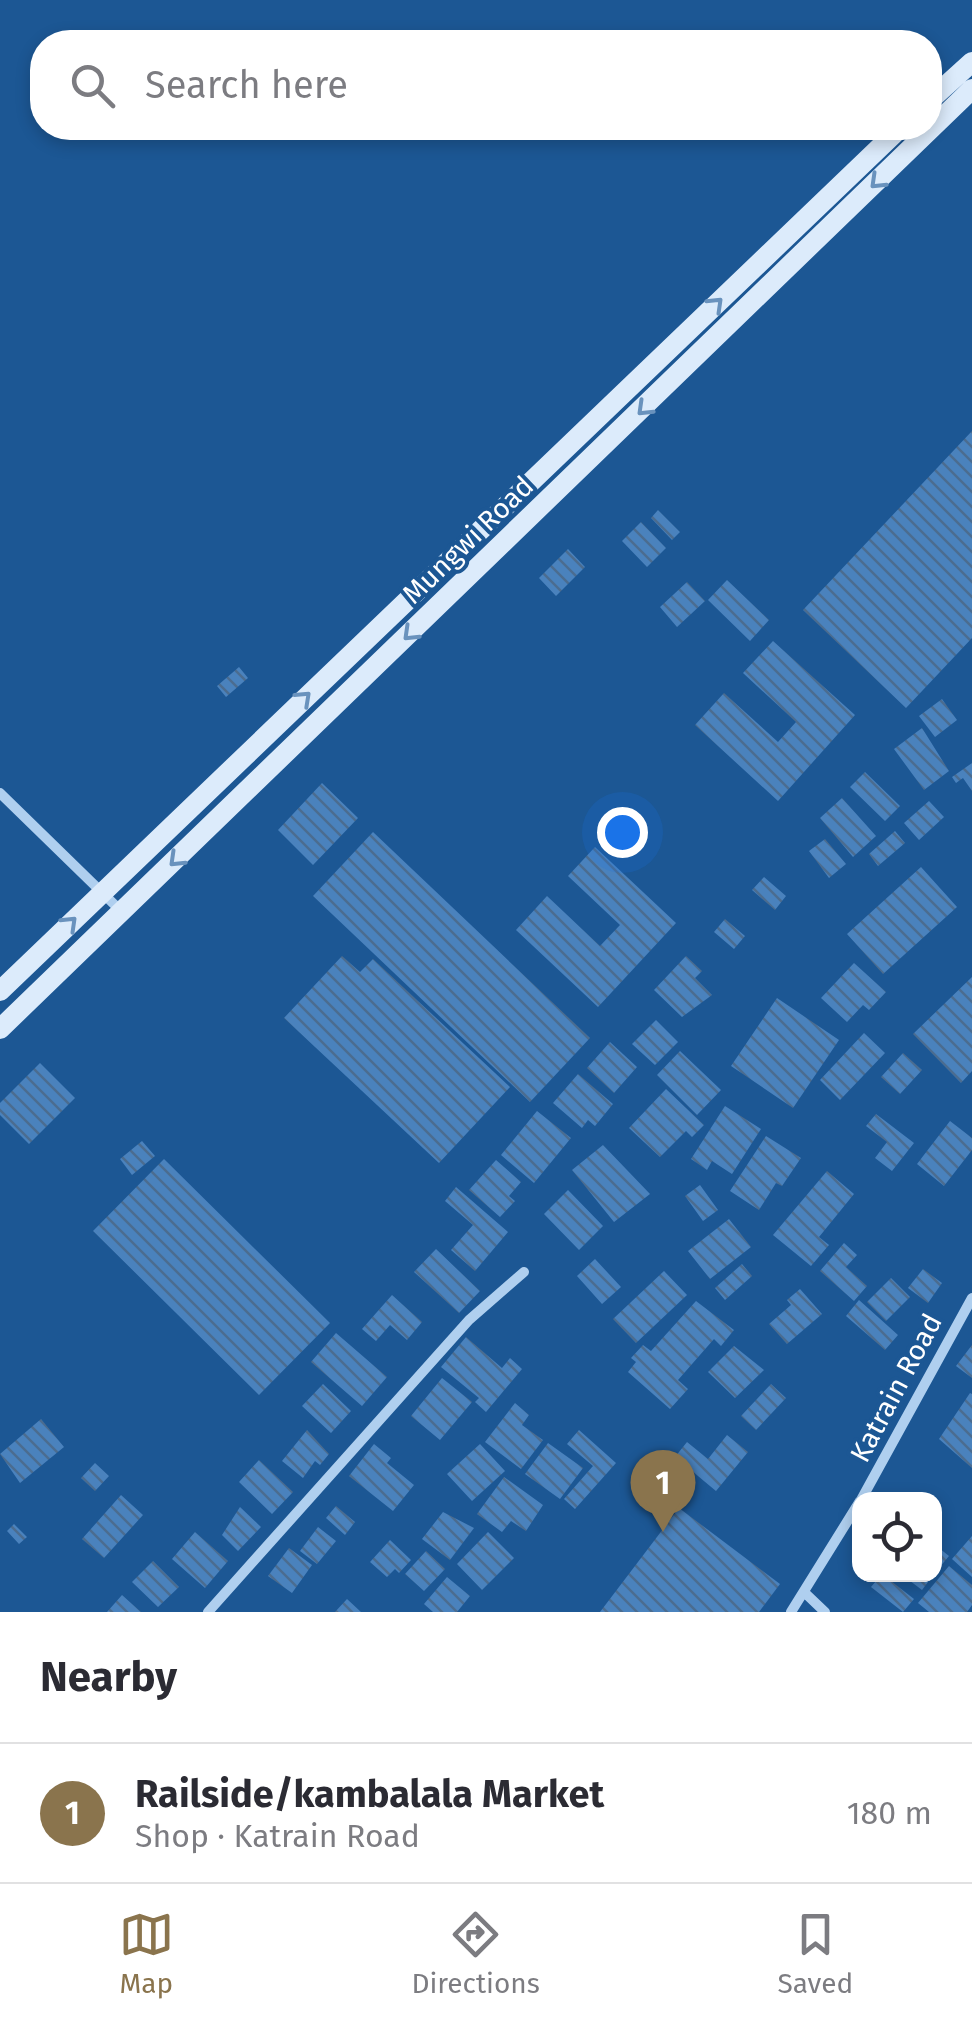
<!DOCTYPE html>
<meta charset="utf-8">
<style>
body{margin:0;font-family:"Fira Sans",sans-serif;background:#f7f7f7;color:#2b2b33}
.controls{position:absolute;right:30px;bottom:30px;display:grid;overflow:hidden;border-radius:20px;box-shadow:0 5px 15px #0003}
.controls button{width:90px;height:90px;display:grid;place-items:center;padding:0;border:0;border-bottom:2px solid #e1e1e2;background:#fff;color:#2b2b33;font:50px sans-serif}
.you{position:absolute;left:622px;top:832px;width:35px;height:35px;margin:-25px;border:8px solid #fff;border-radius:50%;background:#1a73e8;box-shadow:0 0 0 15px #1a73e833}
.badge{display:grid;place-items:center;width:65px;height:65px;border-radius:50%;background:#8a744d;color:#fff;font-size:32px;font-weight:700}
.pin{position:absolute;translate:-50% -82px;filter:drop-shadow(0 2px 5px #0008)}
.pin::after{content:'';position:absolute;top:52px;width:35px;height:30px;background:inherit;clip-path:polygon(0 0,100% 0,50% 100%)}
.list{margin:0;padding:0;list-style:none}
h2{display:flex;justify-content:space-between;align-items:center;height:130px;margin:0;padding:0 40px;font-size:42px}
h2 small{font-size:32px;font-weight:400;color:#7c7c81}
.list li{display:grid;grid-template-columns:65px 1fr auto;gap:30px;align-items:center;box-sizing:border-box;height:140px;padding:0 40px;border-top:2px solid #e1e1e2}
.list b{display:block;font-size:38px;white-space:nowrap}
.list p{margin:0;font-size:32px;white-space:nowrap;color:#7c7c81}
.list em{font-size:32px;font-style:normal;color:#7c7c81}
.icon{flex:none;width:55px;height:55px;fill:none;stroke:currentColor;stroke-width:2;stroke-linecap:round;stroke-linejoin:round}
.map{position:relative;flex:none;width:972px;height:1612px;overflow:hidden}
.search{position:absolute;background:#fff;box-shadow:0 5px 15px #0003;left:30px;right:30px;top:30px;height:110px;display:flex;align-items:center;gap:25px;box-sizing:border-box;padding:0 35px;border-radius:40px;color:#7c7c81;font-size:38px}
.sheet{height:270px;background:#fff}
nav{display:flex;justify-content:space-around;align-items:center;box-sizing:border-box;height:140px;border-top:2px solid #e1e1e2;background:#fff;font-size:28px;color:#7c7c81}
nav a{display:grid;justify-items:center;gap:5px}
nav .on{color:#8a744d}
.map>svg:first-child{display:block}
.building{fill:url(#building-back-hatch)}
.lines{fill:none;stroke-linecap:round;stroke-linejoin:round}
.minor{stroke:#afcfef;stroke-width:10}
.secondary{stroke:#dcebfb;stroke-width:20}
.oneway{stroke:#6992bd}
.labels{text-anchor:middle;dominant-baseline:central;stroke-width:8;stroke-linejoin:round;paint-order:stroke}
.street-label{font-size:28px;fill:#fff;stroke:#1c5794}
</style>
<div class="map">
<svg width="972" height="1612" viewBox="0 0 972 1612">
<defs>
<pattern id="building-back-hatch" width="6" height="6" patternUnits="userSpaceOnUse" patternTransform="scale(2.5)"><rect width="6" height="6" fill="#4a82bd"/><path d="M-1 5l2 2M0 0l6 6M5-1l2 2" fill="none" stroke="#4b6c90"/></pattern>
</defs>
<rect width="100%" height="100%" fill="#1c5794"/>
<path class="building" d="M 972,431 L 972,638 L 906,708 L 803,610 Z
M 658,510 L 680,532 L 672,540 L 651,518 Z
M 641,522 L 666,548 L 647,567 L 622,541 Z
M 568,549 L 585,567 L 556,596 L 539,578 Z
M 727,580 L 769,620 L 750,641 L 708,600 Z
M 687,582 L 705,601 L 677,627 L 660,607 Z
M 773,641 L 855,715 L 778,801 L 695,725 L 724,693 L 778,742 L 796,722 L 743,673 Z
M 239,667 L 248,678 L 226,697 L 217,686 Z
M 942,699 L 957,720 L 935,737 L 919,716 Z
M 922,728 L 949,771 L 924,790 L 894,749 Z
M 972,763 L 972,791 L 963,778 L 956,783 L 952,777 Z
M 865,772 L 900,806 L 885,821 L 850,787 Z
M 322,783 L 358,818 L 313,865 L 278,830 Z
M 842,798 L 876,836 L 853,857 L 820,818 Z
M 929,801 L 944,817 L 919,840 L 904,823 Z
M 895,831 L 905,843 L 878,866 L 869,854 Z
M 373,832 L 590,1038 L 530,1102 L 313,896 Z
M 825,839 L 846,864 L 829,878 L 809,851 Z
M 595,847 L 676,923 L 598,1007 L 516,930 L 547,896 L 600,946 L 620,925 L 568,876 Z
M 921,867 L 957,907 L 883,974 L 847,934 Z
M 764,877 L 786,896 L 775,910 L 752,890 Z
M 725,919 L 745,936 L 734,949 L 714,932 Z
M 342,956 L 360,972 L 373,959 L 510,1087 L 439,1163 L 284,1018 Z
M 686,956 L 702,971 L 695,978 L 712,995 L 682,1017 L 654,990 Z
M 854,963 L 886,992 L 869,1010 L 863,1005 L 847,1022 L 821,998 Z
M 972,977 L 972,1071 L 961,1083 L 913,1034 Z
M 777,998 L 839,1040 L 793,1108 L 731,1066 Z
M 656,1020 L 678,1042 L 655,1065 L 632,1044 Z
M 864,1033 L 885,1053 L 840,1100 L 820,1080 Z
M 610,1042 L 637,1067 L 614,1093 L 587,1068 Z
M 680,1051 L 721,1090 L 697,1115 L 657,1075 Z
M 903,1053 L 922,1070 L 900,1094 L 881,1077 Z
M 40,1063 L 75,1098 L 29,1144 L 0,1115 L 0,1103 Z
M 578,1074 L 613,1104 L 595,1126 L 588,1120 L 582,1128 L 553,1103 Z
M 666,1089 L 704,1125 L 692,1137 L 686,1131 L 660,1157 L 629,1128 Z
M 725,1106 L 761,1129 L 732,1174 L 712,1161 L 707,1170 L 691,1159 Z
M 537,1111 L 571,1138 L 534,1183 L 501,1155 Z
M 876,1114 L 914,1143 L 892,1171 L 875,1158 L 887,1142 L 866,1126 Z
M 950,1121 L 972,1138 L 972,1150 L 944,1186 L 917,1164 Z
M 766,1136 L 801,1158 L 782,1186 L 776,1183 L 759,1210 L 730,1191 Z
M 142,1141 L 155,1156 L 132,1175 L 120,1159 Z
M 603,1145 L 650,1194 L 614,1222 L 572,1170 Z
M 164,1159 L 330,1323 L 259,1395 L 93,1231 Z
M 496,1160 L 521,1182 L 509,1196 L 515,1201 L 500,1217 L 469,1190 Z
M 827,1171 L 854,1194 L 819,1237 L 829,1245 L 811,1266 L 773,1235 Z
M 700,1185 L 718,1210 L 703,1221 L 685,1196 Z
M 456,1187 L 508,1232 L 475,1271 L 451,1250 L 473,1225 L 445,1201 Z
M 568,1190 L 603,1226 L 579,1250 L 544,1214 Z
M 729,1219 L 751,1247 L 710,1279 L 688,1251 Z
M 844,1243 L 857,1255 L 846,1267 L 867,1286 L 854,1301 L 820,1271 Z
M 436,1249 L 480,1291 L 459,1313 L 414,1272 Z
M 595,1259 L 621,1287 L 602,1304 L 577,1276 Z
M 742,1264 L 752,1276 L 725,1300 L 715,1288 Z
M 923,1269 L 942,1283 L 928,1303 L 908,1288 Z
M 664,1271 L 687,1295 L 636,1343 L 613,1319 Z
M 891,1278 L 910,1297 L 886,1321 L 867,1302 Z
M 800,1289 L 822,1314 L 787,1344 L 769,1324 L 791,1305 L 787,1300 Z
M 392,1295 L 422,1322 L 407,1340 L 390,1325 L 376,1341 L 362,1329 Z
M 859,1300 L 898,1335 L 885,1350 L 846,1316 Z
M 696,1301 L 734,1330 L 721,1346 L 714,1339 L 678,1380 L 688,1389 L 670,1409 L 628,1372 L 636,1362 L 631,1358 L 643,1345 L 651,1351 Z
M 336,1333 L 387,1377 L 362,1406 L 311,1362 Z
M 466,1337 L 502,1368 L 510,1358 L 522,1369 L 486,1412 L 475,1402 L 479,1398 L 441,1367 Z
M 972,1345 L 972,1378 L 956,1366 Z
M 734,1346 L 764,1370 L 735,1398 L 708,1372 Z
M 442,1378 L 472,1402 L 440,1440 L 411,1416 Z
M 323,1384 L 351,1411 L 331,1433 L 302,1406 Z
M 771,1384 L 786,1398 L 756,1430 L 741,1416 Z
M 970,1393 L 972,1394 L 972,1468 L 939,1439 Z
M 515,1403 L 529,1415 L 522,1425 L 543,1440 L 521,1469 L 485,1442 Z
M 41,1419 L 64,1447 L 20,1483 L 0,1454 Z
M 307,1430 L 329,1454 L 320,1465 L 315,1461 L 303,1478 L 282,1461 Z
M 579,1430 L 616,1463 L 575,1509 L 564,1499 L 593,1466 L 567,1444 Z
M 727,1435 L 748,1452 L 716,1491 L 675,1457 L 687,1442 L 708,1459 Z
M 548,1443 L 583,1468 L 560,1499 L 525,1474 Z
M 374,1444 L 391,1458 L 387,1463 L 414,1485 L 393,1511 L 349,1476 Z
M 480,1444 L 505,1471 L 472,1501 L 447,1474 Z
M 259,1460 L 293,1492 L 272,1514 L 239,1482 Z
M 95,1463 L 109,1476 L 95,1491 L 81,1478 Z
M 504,1477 L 543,1505 L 526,1531 L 511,1521 L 502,1532 L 477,1514 Z
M 121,1495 L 143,1515 L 104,1558 L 82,1539 Z
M 336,1506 L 355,1522 L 345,1535 L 326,1518 Z
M 240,1507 L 261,1527 L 238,1551 L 222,1535 Z
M 679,1508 L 780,1584 L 759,1612 L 600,1612 Z
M 443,1512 L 474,1528 L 450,1560 L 422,1539 Z
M 14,1524 L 27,1537 L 19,1544 L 7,1531 Z
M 318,1527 L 336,1541 L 317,1564 L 300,1551 Z
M 195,1532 L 228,1561 L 205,1588 L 172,1559 Z
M 488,1532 L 514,1558 L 482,1590 L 457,1564 Z
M 972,1536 L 972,1577 L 952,1559 Z
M 390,1540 L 411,1560 L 399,1573 L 395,1569 L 387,1577 L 370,1562 Z
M 934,1544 L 949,1556 L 934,1574 Z
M 289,1548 L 312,1565 L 292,1593 L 268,1576 Z
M 426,1551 L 445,1569 L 424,1591 L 405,1574 Z
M 153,1561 L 179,1587 L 158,1607 L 132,1582 Z
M 949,1566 L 972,1585 L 972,1605 L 967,1612 L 929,1612 L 918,1603 Z
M 882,1574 L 914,1599 L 903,1612 L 871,1587 Z
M 901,1574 L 934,1574 L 922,1590 Z
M 447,1577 L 470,1596 L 457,1612 L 433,1612 L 424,1604 Z
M 122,1595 L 141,1612 L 107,1612 Z
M 347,1599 L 361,1612 L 335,1612 Z"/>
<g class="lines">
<path class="minor" d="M 0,793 L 121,911
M 861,1500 L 972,1298
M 804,1592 L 825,1612
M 208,1612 L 469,1320 L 524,1272
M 791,1612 L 860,1501"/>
<path class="secondary" d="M 930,100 L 972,62
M 0,991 L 900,128
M 0,1029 L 972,89"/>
</g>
<defs><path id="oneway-chevron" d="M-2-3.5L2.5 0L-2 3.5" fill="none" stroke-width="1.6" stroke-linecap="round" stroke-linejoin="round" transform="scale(2.5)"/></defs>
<g class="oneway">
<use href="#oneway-chevron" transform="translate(877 182) rotate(136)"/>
<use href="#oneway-chevron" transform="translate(716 304) rotate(-44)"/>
<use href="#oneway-chevron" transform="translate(644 409) rotate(136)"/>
<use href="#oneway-chevron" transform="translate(410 634) rotate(136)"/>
<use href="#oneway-chevron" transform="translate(304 698) rotate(-43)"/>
<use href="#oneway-chevron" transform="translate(176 860) rotate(136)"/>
<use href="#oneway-chevron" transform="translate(70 923) rotate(-44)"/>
</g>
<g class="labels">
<g class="street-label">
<text transform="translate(468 540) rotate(-44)">Mungwi Road</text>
<text transform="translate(896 1388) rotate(-62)">Katrain Road</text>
</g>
</g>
</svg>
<div class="controls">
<button><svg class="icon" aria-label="locate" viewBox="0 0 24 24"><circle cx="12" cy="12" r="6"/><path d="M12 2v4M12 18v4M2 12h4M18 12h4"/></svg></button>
</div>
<div class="you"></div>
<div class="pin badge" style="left:663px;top:1532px">1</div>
<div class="search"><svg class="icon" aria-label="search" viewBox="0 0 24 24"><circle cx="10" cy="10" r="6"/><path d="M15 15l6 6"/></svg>Search here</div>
</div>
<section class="sheet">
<h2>Nearby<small></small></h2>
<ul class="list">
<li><span class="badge">1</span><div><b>Railside/kambalala Market</b><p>Shop · Katrain Road</p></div><em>180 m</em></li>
</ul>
</section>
<nav>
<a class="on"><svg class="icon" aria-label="map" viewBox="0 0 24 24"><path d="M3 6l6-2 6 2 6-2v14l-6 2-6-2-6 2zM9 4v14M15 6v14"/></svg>Map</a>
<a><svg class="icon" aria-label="directions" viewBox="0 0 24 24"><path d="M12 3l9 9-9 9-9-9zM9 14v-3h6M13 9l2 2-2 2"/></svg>Directions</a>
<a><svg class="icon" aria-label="saved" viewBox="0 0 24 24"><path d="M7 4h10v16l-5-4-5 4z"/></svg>Saved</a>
</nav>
